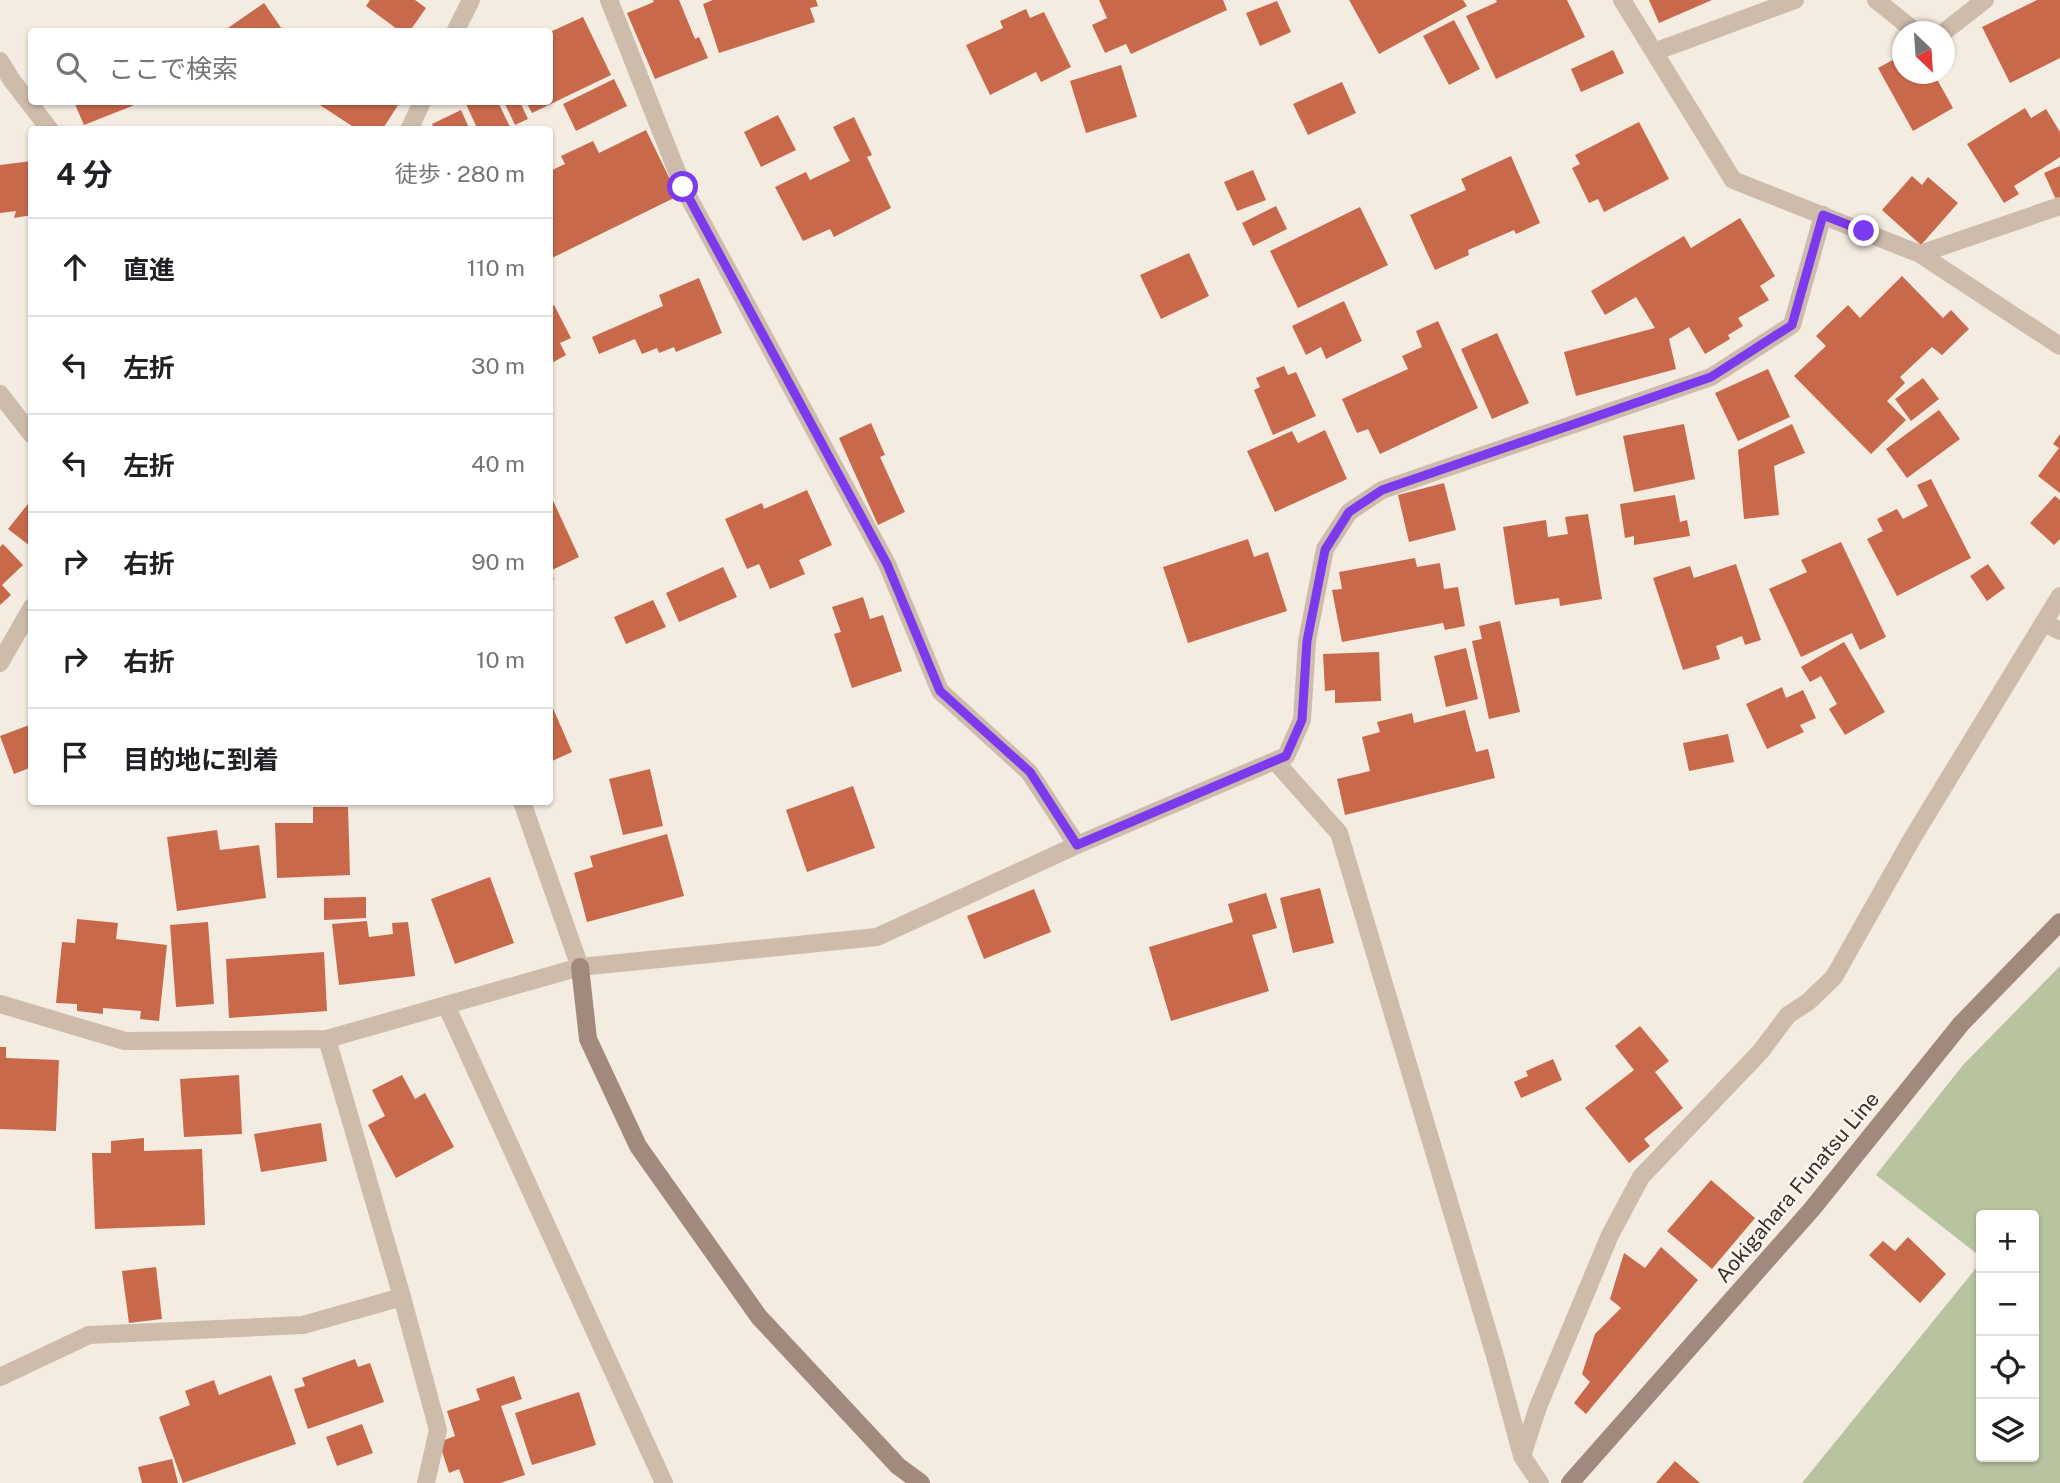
<!DOCTYPE html>
<html lang="ja">
<meta charset="utf-8">
<style>
body{margin:0;font-family:"Public Sans","Noto Sans JP",sans-serif;background:#f2f2f2;color:#202124}
.controls{position:absolute;right:21px;bottom:21px;display:grid;overflow:hidden;border-radius:7px;box-shadow:0 2px 5px #0004}
.controls button{width:63px;height:63px;display:grid;place-items:center;padding:0;border:0;border-bottom:2px solid #e0e0e0;background:#fff;color:#202124;font:35px sans-serif}
.compass{position:absolute;left:1892px;top:21px;width:63px;height:63px;border-radius:50%;background:#fff;box-shadow:0 2px 5px #0004;rotate:155deg}
.stop{position:absolute;width:21px;height:21px;margin:-16px;border:5px solid #7c3aed;border-radius:50%;background:#fff}
.stop.end{background:#7c3aed;border-color:#fff;box-shadow:0 2px 7px #0008}
.list{margin:0;padding:0;list-style:none}
h2{display:flex;justify-content:space-between;align-items:center;height:91px;margin:0;padding:0 28px;font-size:30px}
h2 small{font-size:23px;font-weight:400;color:#757577}
.list li{display:grid;grid-template-columns:46px 1fr auto;gap:21px;align-items:center;box-sizing:border-box;height:98px;padding:0 28px;border-top:2px solid #e0e0e0}
.list b{display:block;font-size:26px;white-space:nowrap}
.list em{font-size:23px;font-style:normal;color:#757577}
.icon{flex:none;width:38px;height:38px;fill:none;stroke:currentColor;stroke-width:2;stroke-linecap:round;stroke-linejoin:round}
.map{position:relative;flex:none;width:2060px;height:1483px;overflow:hidden}
.search{position:absolute;background:#fff;box-shadow:0 2px 5px #0004;left:28px;top:28px;width:525px;height:77px;display:flex;align-items:center;gap:18px;box-sizing:border-box;padding:0 24px;border-radius:7px;color:#757577;font-size:26px}
.panel{position:absolute;background:#fff;box-shadow:0 2px 5px #0004;left:28px;top:126px;width:525px;height:679px;border-radius:7px}
.map>svg:first-child{display:block}
.green{fill:#b8c4a0}
.building{fill:#c8694b}
.lines{fill:none;stroke-linecap:round;stroke-linejoin:round}
.lane{stroke:#cdbbac;stroke-width:18}
.street{stroke:#cdbbac;stroke-width:18}
.secondary{stroke:#a18a7d;stroke-width:18}
.route{stroke:#7c3aed;stroke-width:9}
.labels{text-anchor:middle;dominant-baseline:central;stroke-width:5;stroke-linejoin:round;paint-order:stroke}
.street-label{font-size:21px;fill:#3b302b;stroke:#fbf5ee}
</style>
<div class="map">
<svg width="2060" height="1483" viewBox="0 0 2060 1483">
<rect width="100%" height="100%" fill="#f4ebe1"/>
<path class="green" d="M 2060,966 L 2060,1483 L 1802,1483 L 1981,1262 L 1981,1457 L 2034,1457 L 2034,1215 L 1981,1215 L 1981,1257 L 1876,1175 L 1963,1065 Z"/>
<path class="building" d="M 370,0 L 415,0 L 426,8 L 409,32 L 401,32 L 366,6 Z
M 653,0 L 679,0 L 695,39 L 699,37 L 708,58 L 655,79 L 627,13 L 654,2 Z
M 713,0 L 816,0 L 818,6 L 810,8 L 815,22 L 719,53 L 703,4 Z
M 1099,0 L 1223,0 L 1227,10 L 1131,54 L 1126,44 L 1105,53 L 1092,25 L 1107,18 Z
M 1349,0 L 1463,0 L 1467,6 L 1379,54 Z
M 1496,0 L 1567,0 L 1585,37 L 1496,79 L 1466,16 L 1497,2 Z
M 1649,0 L 1712,0 L 1659,23 Z
M 2037,0 L 2060,0 L 2060,58 L 2010,83 L 1982,27 Z
M 1277,1 L 1291,32 L 1260,46 L 1246,13 Z
M 264,3 L 284,32 L 231,32 L 228,28 Z
M 1026,9 L 1030,18 L 1044,12 L 1071,67 L 1041,82 L 1036,72 L 990,95 L 966,45 L 1003,28 L 1000,21 Z
M 583,17 L 611,75 L 532,113 L 526,102 L 550,102 L 550,32 Z
M 1454,20 L 1480,69 L 1449,85 L 1423,36 Z
M 1613,50 L 1624,73 L 1581,92 L 1571,69 Z
M 1902,55 L 1902,74 L 1934,74 L 1953,108 L 1913,131 L 1878,68 Z
M 1121,65 L 1137,117 L 1086,133 L 1070,81 Z
M 614,79 L 627,106 L 576,131 L 563,104 Z
M 1342,82 L 1356,113 L 1308,135 L 1293,104 Z
M 74,102 L 142,102 L 84,125 Z
M 322,102 L 400,102 L 382,130 L 358,130 L 320,105 Z
M 465,102 L 498,102 L 510,127 L 505,130 L 478,130 Z
M 504,102 L 520,102 L 528,119 L 515,125 Z
M 2025,108 L 2031,118 L 2046,109 L 2060,132 L 2060,157 L 2014,186 L 2019,194 L 2004,203 L 1967,144 Z
M 461,110 L 470,130 L 435,130 L 432,124 Z
M 778,115 L 796,150 L 761,167 L 744,132 Z
M 854,117 L 872,155 L 867,157 L 891,208 L 834,237 L 830,229 L 803,241 L 775,187 L 806,172 L 810,180 L 850,161 L 833,127 Z
M 1639,122 L 1669,179 L 1604,212 L 1598,199 L 1589,203 L 1572,168 L 1580,164 L 1575,155 Z
M 646,130 L 678,196 L 552,258 L 550,253 L 550,202 L 553,200 L 550,192 L 550,171 L 565,164 L 561,156 L 593,141 L 599,153 Z
M 1511,156 L 1540,223 L 1516,234 L 1514,230 L 1468,250 L 1469,255 L 1435,270 L 1410,215 L 1466,190 L 1461,179 Z
M 32,161 L 32,215 L 14,218 L 16,211 L 0,213 L 0,165 Z
M 2060,166 L 2060,203 L 2058,204 L 2044,173 Z
M 1253,170 L 1266,200 L 1237,211 L 1224,182 Z
M 1912,176 L 1922,185 L 1928,177 L 1958,203 L 1921,245 L 1882,210 Z
M 1276,206 L 1287,229 L 1253,246 L 1242,223 Z
M 1360,207 L 1388,265 L 1298,308 L 1270,251 Z
M 1740,218 L 1775,276 L 1760,286 L 1769,300 L 1738,318 L 1743,326 L 1728,335 L 1730,339 L 1705,354 L 1689,327 L 1669,339 L 1676,369 L 1576,396 L 1564,352 L 1655,328 L 1636,297 L 1605,315 L 1591,291 L 1684,236 L 1691,248 Z
M 1189,253 L 1209,296 L 1161,319 L 1140,275 Z
M 1902,276 L 1943,318 L 1951,310 L 1969,329 L 1942,355 L 1932,347 L 1900,377 L 1905,383 L 1887,401 L 1906,420 L 1871,454 L 1794,376 L 1826,346 L 1816,336 L 1848,305 L 1860,318 Z
M 699,278 L 722,333 L 676,352 L 674,347 L 659,353 L 657,348 L 642,354 L 635,339 L 599,354 L 592,337 L 663,306 L 659,295 Z
M 1344,301 L 1362,341 L 1326,359 L 1321,347 L 1306,355 L 1292,326 Z
M 554,305 L 571,338 L 560,343 L 566,355 L 550,364 L 550,308 Z
M 1438,321 L 1478,408 L 1380,454 L 1368,429 L 1357,433 L 1342,399 L 1408,369 L 1402,356 L 1422,347 L 1416,331 Z
M 1497,333 L 1529,403 L 1492,419 L 1461,349 Z
M 1284,366 L 1288,375 L 1296,372 L 1316,416 L 1273,435 L 1254,390 L 1260,387 L 1256,378 Z
M 1768,369 L 1790,417 L 1738,441 L 1715,393 Z
M 1923,378 L 1939,399 L 1911,421 L 1895,399 Z
M 1939,410 L 1960,439 L 1907,478 L 1886,449 Z
M 871,423 L 885,455 L 880,457 L 905,512 L 878,525 L 839,438 Z
M 1684,424 L 1695,479 L 1634,492 L 1623,436 Z
M 1792,424 L 1805,453 L 1774,466 L 1779,515 L 1744,519 L 1738,450 Z
M 1325,430 L 1347,479 L 1275,512 L 1247,451 L 1292,431 L 1298,443 Z
M 2060,434 L 2060,493 L 2038,476 L 2059,448 L 2053,444 Z
M 1931,479 L 1971,558 L 1897,596 L 1867,539 L 1883,531 L 1877,519 L 1897,509 L 1903,519 L 1928,506 L 1917,485 Z
M 1444,483 L 1456,530 L 1409,542 L 1398,495 Z
M 807,490 L 832,545 L 799,560 L 805,574 L 770,589 L 759,564 L 747,569 L 725,519 L 762,503 L 764,509 Z
M 550,494 L 579,557 L 550,571 L 554,579 L 550,581 Z
M 1675,495 L 1680,522 L 1687,520 L 1690,536 L 1634,545 L 1634,536 L 1625,538 L 1620,504 Z
M 2055,496 L 2060,500 L 2060,539 L 2054,545 L 2030,523 Z
M 32,499 L 32,544 L 30,546 L 8,529 Z
M 1588,514 L 1602,599 L 1560,606 L 1559,598 L 1515,605 L 1503,527 L 1546,520 L 1548,537 L 1568,534 L 1565,517 Z
M 1248,539 L 1254,557 L 1268,552 L 1287,611 L 1188,643 L 1163,567 Z
M 1841,542 L 1886,637 L 1860,650 L 1852,633 L 1801,657 L 1769,589 L 1807,572 L 1801,560 Z
M 3,544 L 23,565 L 2,585 L 11,595 L 0,605 L 0,547 Z
M 1415,558 L 1417,567 L 1440,563 L 1444,589 L 1458,587 L 1465,626 L 1445,630 L 1443,623 L 1342,642 L 1332,590 L 1342,589 L 1339,572 Z
M 1736,564 L 1761,640 L 1745,645 L 1742,636 L 1716,646 L 1720,659 L 1683,670 L 1653,578 L 1690,566 L 1694,578 Z
M 1988,564 L 2005,588 L 1987,601 L 1970,576 Z
M 723,567 L 737,597 L 679,622 L 666,593 Z
M 863,597 L 870,619 L 883,615 L 902,671 L 852,688 L 834,634 L 841,632 L 832,607 Z
M 653,600 L 666,627 L 626,644 L 614,617 Z
M 1500,621 L 1520,712 L 1489,719 L 1472,641 L 1482,639 L 1479,626 Z
M 1844,642 L 1885,712 L 1845,735 L 1829,709 L 1837,704 L 1821,676 L 1810,682 L 1801,667 Z
M 1466,648 L 1478,699 L 1446,707 L 1434,656 Z
M 1379,652 L 1381,701 L 1335,703 L 1335,690 L 1325,691 L 1323,654 Z
M 1782,687 L 1786,698 L 1803,690 L 1816,718 L 1800,725 L 1804,732 L 1767,749 L 1746,704 Z
M 552,706 L 572,752 L 550,762 L 550,708 Z
M 1465,710 L 1476,752 L 1488,749 L 1495,778 L 1345,815 L 1337,779 L 1370,771 L 1362,737 L 1380,732 L 1377,722 L 1412,713 L 1414,723 Z
M 32,724 L 32,767 L 14,774 L 0,736 Z
M 1728,734 L 1734,762 L 1689,771 L 1683,743 Z
M 650,769 L 663,826 L 623,835 L 609,779 Z
M 853,786 L 875,848 L 807,872 L 786,810 Z
M 313,807 L 348,807 L 350,875 L 277,878 L 275,823 L 313,823 Z
M 217,830 L 220,850 L 259,845 L 266,898 L 177,911 L 167,837 Z
M 667,834 L 684,896 L 587,922 L 574,873 L 593,867 L 590,856 Z
M 490,877 L 514,943 L 455,964 L 431,899 Z
M 1320,888 L 1334,943 L 1293,953 L 1280,898 Z
M 1034,889 L 1051,932 L 984,959 L 967,916 Z
M 1266,893 L 1277,928 L 1252,935 L 1269,991 L 1171,1021 L 1149,947 L 1233,922 L 1228,904 Z
M 366,897 L 366,918 L 324,920 L 324,898 Z
M 77,919 L 118,923 L 116,939 L 167,945 L 159,1021 L 140,1019 L 141,1011 L 103,1008 L 103,1014 L 77,1011 L 77,1004 L 56,1003 L 62,942 L 75,943 Z
M 367,921 L 369,937 L 393,934 L 392,923 L 408,922 L 415,976 L 339,985 L 332,924 Z
M 208,922 L 214,1004 L 176,1007 L 170,925 Z
M 324,952 L 327,1011 L 229,1018 L 226,959 Z
M 1640,1026 L 1669,1061 L 1655,1072 L 1683,1108 L 1644,1139 L 1650,1146 L 1629,1163 L 1585,1108 L 1634,1070 L 1615,1046 Z
M 0,1047 L 6,1047 L 6,1058 L 59,1060 L 56,1131 L 0,1129 Z
M 1553,1059 L 1562,1080 L 1521,1098 L 1514,1082 L 1528,1076 L 1526,1071 Z
M 239,1075 L 242,1134 L 184,1137 L 180,1079 Z
M 402,1075 L 415,1099 L 425,1093 L 454,1147 L 396,1178 L 368,1125 L 385,1116 L 372,1090 Z
M 321,1123 L 327,1161 L 261,1172 L 254,1134 Z
M 144,1138 L 144,1151 L 202,1149 L 205,1225 L 95,1229 L 92,1153 L 111,1153 L 111,1141 Z
M 1711,1180 L 1755,1218 L 1712,1269 L 1667,1231 Z
M 1908,1237 L 1946,1274 L 1920,1303 L 1869,1255 L 1883,1241 L 1895,1251 Z
M 1661,1247 L 1698,1280 L 1586,1414 L 1574,1403 L 1590,1382 L 1582,1374 L 1595,1334 L 1621,1308 L 1610,1299 L 1624,1253 L 1645,1268 Z
M 156,1267 L 162,1319 L 129,1323 L 122,1271 Z
M 355,1359 L 358,1367 L 370,1363 L 384,1402 L 308,1429 L 294,1389 L 305,1386 L 302,1378 Z
M 271,1375 L 296,1444 L 183,1483 L 159,1417 L 190,1405 L 185,1391 L 214,1380 L 219,1395 Z
M 514,1376 L 522,1399 L 501,1406 L 525,1475 L 500,1483 L 464,1483 L 459,1469 L 449,1473 L 439,1442 L 455,1436 L 447,1411 L 480,1400 L 476,1389 Z
M 579,1392 L 596,1445 L 532,1465 L 515,1413 Z
M 362,1424 L 373,1453 L 337,1466 L 326,1437 Z
M 172,1459 L 178,1483 L 142,1483 L 138,1467 Z
M 1675,1461 L 1700,1483 L 1656,1483 Z"/>
<g class="lines">
<path class="lane" d="M 1876,0 L 1916,32
M 1944,32 L 1985,0
M 2044,623 L 2060,631
M 446,1005 L 664,1483
M 402,1297 L 438,1430 L 426,1483"/>
<path class="street" d="M 609,0 L 683,187 L 887,564 L 940,691 L 1029,772 L 1077,845
M 1622,0 L 1733,180 L 1920,254 L 2060,206
M 455,32 L 471,0
M 1654,52 L 1795,0
M 0,61 L 11,79 L 50,130
M 409,130 L 422,102
M 1920,254 L 2060,346
M 0,394 L 32,435
M 0,663 L 32,607
M 1275,761 L 1339,833 L 1495,1356 L 1522,1456 L 1540,1483
M 522,802 L 580,967
M 0,1004 L 125,1041 L 327,1039 L 580,967 L 877,937 L 1077,845 L 1286,756 L 1302,720 L 1307,641 L 1325,549 L 1349,512 L 1382,490 L 1711,377 L 1792,325 L 1823,215
M 0,1377 L 89,1335 L 303,1325 L 402,1297 L 327,1039
M 1522,1456 L 1538,1407 L 1610,1235 L 1641,1177 L 1761,1051 L 1788,1015 L 1808,1002 L 1834,977 L 1913,837 L 2060,596"/>
<path class="secondary" d="M 580,967 L 588,1039 L 638,1146 L 759,1317 L 898,1466 L 921,1483
M 1570,1483 L 1812,1209 L 1961,1024 L 2060,922"/>
</g>
<g class="lines">
<path class="route" d="M 683,187 L 887,564 L 940,691 L 1030,772 L 1077,845 L 1286,756 L 1302,720 L 1307,641 L 1325,550 L 1349,512 L 1382,490 L 1711,377 L 1792,325 L 1823,215 L 1864,231"/>
</g>
<g class="labels">
<g class="street-label">
<text transform="translate(1797 1187) rotate(-50)">Aokigahara Funatsu Line</text>
</g>
</g>
</svg>
<div class="controls">
<button>+</button>
<button>−</button>
<button><svg class="icon" aria-label="locate" viewBox="0 0 24 24"><circle cx="12" cy="12" r="6"/><path d="M12 2v4M12 18v4M2 12h4M18 12h4"/></svg></button>
<button><svg class="icon" aria-label="layers" viewBox="0 0 24 24"><path d="M12 4l9 5-9 5-9-5zM3 14l9 5 9-5"/></svg></button>
</div>
<svg class="compass" viewBox="-18 -18 36 36"><path d="M0-13l5 13h-10z" fill="#e53935"/><path d="M0 13l5-13h-10z" fill="#757577"/></svg>
<div class="stop" style="left:683px;top:187px"></div>
<div class="stop end" style="left:1864px;top:231px"></div>
<div class="search"><svg class="icon" aria-label="search" viewBox="0 0 24 24"><circle cx="10" cy="10" r="6"/><path d="M15 15l6 6"/></svg>ここで検索</div>
<section class="panel">
<h2>4 分<small>徒歩 · 280 m</small></h2>
<ul class="list">
<li><svg class="icon" aria-label="ahead" viewBox="0 0 24 24"><path d="M12 20V5M6 11l6-6 6 6"/></svg><div><b>直進</b></div><em>110 m</em></li>
<li><svg class="icon" aria-label="left" viewBox="0 0 24 24"><path d="M17 20v-9H6M10 6l-5 5 5 5"/></svg><div><b>左折</b></div><em>30 m</em></li>
<li><svg class="icon" aria-label="left" viewBox="0 0 24 24"><path d="M17 20v-9H6M10 6l-5 5 5 5"/></svg><div><b>左折</b></div><em>40 m</em></li>
<li><svg class="icon" aria-label="right" viewBox="0 0 24 24"><path d="M7 20v-9h11M14 6l5 5-5 5"/></svg><div><b>右折</b></div><em>90 m</em></li>
<li><svg class="icon" aria-label="right" viewBox="0 0 24 24"><path d="M7 20v-9h11M14 6l5 5-5 5"/></svg><div><b>右折</b></div><em>10 m</em></li>
<li><svg class="icon" aria-label="arrive" viewBox="0 0 24 24"><path d="M6 21V4h12l-3 4 3 4H6"/></svg><div><b>目的地に到着</b></div></li>
</ul>
</section>
</div>
